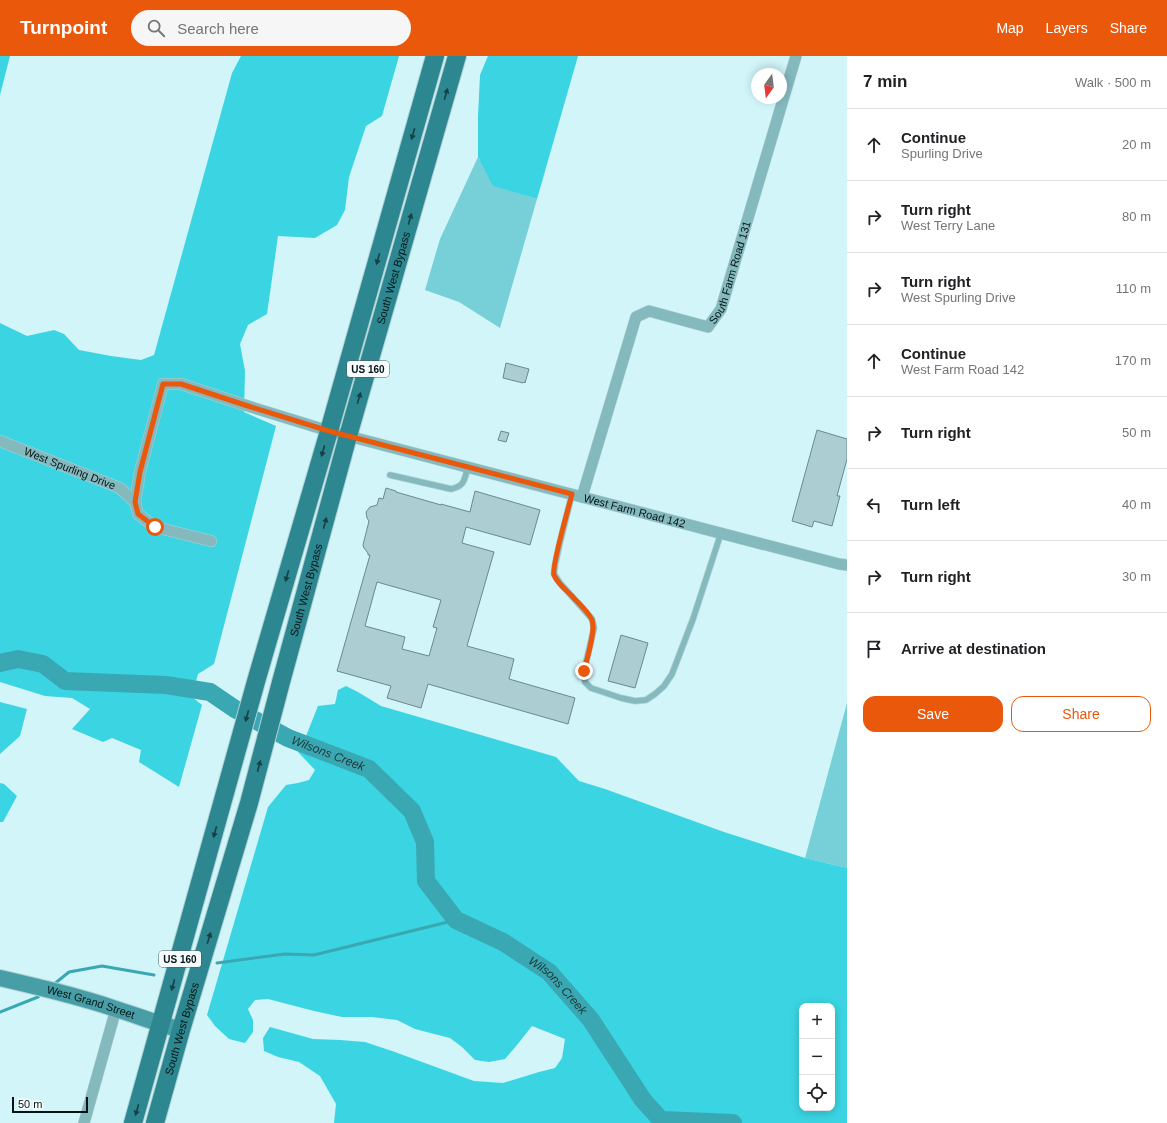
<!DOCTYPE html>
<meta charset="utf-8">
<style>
body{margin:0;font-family:Helvetica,sans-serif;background:#f6f6f6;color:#202124}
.controls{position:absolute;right:12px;bottom:12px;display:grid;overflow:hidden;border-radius:8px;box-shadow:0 2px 10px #0003}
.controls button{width:36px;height:36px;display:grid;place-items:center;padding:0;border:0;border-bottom:1px solid #e0e0e0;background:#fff;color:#202124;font:20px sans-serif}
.compass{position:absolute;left:751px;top:12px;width:36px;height:36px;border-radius:50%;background:#fff;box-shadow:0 2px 10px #0003;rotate:194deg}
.scale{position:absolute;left:12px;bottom:10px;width:76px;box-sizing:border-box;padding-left:4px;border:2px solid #061314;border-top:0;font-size:11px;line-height:14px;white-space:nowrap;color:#061314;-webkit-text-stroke:3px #f6fcfd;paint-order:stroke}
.stop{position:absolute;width:12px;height:12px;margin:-9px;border:3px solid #ea580c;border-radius:50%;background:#fff}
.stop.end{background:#ea580c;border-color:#fff;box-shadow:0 1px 4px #0008}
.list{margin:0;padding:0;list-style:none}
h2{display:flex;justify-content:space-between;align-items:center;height:52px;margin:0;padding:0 16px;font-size:17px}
h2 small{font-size:13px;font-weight:400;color:#757577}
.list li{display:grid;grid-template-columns:26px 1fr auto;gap:12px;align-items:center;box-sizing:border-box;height:72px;padding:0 16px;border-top:1px solid #e0e0e0}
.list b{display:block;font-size:15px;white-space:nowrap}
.list p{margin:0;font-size:13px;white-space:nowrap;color:#757577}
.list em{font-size:13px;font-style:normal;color:#757577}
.actions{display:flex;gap:8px;padding:12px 16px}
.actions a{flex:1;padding:9px 0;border:1px solid #ea580c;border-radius:12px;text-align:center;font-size:14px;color:#ea580c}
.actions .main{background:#ea580c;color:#fff}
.icon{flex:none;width:22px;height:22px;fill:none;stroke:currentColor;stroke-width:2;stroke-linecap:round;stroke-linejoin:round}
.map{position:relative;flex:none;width:847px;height:1067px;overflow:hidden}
header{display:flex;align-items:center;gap:24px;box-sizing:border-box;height:56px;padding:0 20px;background:#ea580c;color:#fff}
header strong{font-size:19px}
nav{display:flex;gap:22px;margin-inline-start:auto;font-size:14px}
.search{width:280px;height:36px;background:#f6f6f6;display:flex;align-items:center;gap:10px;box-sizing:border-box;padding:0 14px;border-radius:22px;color:#757577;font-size:15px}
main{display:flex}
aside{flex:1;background:#fff}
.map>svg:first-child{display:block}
.green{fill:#77cfd8}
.forest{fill:#3bd4e2;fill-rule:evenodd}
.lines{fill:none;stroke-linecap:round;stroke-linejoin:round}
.stream{stroke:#39a8b3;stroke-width:3}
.river{stroke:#39a8b3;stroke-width:18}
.building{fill:#acced2;stroke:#698a8d;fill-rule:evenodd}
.service-casing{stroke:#b1d1d4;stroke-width:7}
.minor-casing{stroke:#b1d1d4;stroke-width:12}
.secondary-casing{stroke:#b1d1d4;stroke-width:18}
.primary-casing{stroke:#b1d1d4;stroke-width:20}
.service{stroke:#84b9be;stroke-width:5.5}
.minor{stroke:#84b9be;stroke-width:11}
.secondary{stroke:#479ea7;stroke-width:16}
.primary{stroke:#2c8790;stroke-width:18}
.oneway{fill:#154146}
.route{stroke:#ea580c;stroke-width:5}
.labels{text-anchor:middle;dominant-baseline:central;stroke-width:3;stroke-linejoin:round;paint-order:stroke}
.shield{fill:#f6fcfd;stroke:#4e595a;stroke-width:1}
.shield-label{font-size:10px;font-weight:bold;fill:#061314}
.street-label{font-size:11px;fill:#061314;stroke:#f6fcfd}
.water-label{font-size:12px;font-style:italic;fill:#21393c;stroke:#f6fcfd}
</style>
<header>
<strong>Turnpoint</strong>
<div class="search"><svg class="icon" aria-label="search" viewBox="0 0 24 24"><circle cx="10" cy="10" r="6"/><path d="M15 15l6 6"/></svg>Search here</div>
<nav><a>Map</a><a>Layers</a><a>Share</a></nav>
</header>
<main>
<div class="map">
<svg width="847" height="1067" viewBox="0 0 847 1067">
<rect width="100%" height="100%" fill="#d2f5f9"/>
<path class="green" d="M 478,101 L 494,130 L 537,143 L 500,272 L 459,246 L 425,234 L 440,183 Z
M 847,647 L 847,812 L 805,802 Z"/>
<path class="forest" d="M 0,0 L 10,0 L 0,39 Z
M 241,0 L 399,0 L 382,60 L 366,70 L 349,121 L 345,154 L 337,169 L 315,182 L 278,180 L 267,258 L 248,269 L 240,288 L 245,315 L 244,356 L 276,370 L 214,608 L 198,618 L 192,641 L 202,649 L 179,731 L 139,706 L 141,694 L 112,682 L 103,686 L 72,673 L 90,653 L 72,642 L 45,640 L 0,626 L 0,267 L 4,269 L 27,280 L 54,274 L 64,278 L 79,294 L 111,300 L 141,304 L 154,299 L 232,17 Z
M 488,0 L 578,0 L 537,143 L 493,130 L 478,101 L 478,60 L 480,19 Z
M 346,630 L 358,636 L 381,650 L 556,701 L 579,725 L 605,733 L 724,776 L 805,802 L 847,812 L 847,1067 L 334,1067 L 336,1048 L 320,1020 L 299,1006 L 278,1001 L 264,995 L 263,982 L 270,971 L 313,983 L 340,984 L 365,986 L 392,995 L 474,1025 L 503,1027 L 539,1016 L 555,1012 L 562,1002 L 565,983 L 532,970 L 517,989 L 505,1003 L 489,1006 L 475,1004 L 462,991 L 450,982 L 415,973 L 397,964 L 372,961 L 342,961 L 314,955 L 268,943 L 255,944 L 248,953 L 253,964 L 253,976 L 245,987 L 229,983 L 215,970 L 207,959 L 268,751 L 286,729 L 298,727 L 309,724 L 315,714 L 298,696 L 306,680 L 318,650 L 335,648 L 338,634 ZM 802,950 L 832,950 L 832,1052 L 802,1052 Z
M 0,646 L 27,653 L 20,680 L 0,698 Z
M 0,727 L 4,728 L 17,740 L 3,766 L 0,766 Z"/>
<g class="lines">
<path class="stream" d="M 217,907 L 285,898 L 314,899 L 456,864
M 53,929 L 69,916 L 102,910 L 154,919
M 0,956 L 38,941 L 42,937"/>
<path class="river" id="s1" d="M 0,607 L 18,603 L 43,608 L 65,625 L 166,629 L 210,636 L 235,653 L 288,682 L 369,713 L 412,755 L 425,786 L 426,825 L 456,864 L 503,886 L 549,916 L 591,964 L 643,1044 L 661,1064 L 733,1067"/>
</g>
<path class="building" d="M 506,307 L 529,313 L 525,327 L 524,326 L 523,327 L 503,322 Z
M 817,374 L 847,383 L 847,403 L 837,440 L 840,440 L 832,470 L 814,465 L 812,471 L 792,465 Z
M 501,375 L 509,377 L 506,386 L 498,384 Z
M 386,432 L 396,435 L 396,436 L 441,449 L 441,448 L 470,456 L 475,435 L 540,454 L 530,489 L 466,471 L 462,487 L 494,496 L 467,590 L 514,603 L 509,623 L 575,642 L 568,668 L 428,628 L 421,652 L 387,642 L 391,630 L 337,615 L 370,499 L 368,499 L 368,497 L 364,492 L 363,489 L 369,465 L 367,462 L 366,456 L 370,451 L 377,449 L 379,442 L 383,443 ZM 377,526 L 441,544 L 433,571 L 437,572 L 429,600 L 402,593 L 405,581 L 365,570 Z
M 621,579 L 648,587 L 635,632 L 608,625 Z"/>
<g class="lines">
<defs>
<path id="service" d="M 390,419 L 451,433 C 465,430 464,424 468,411
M 572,438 L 560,486 L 555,509 L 554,518 L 560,527 L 592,563 L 594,572 L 584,615 L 585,626 L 591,632 L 621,642 L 635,645 L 646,644 L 655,638 L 664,630 L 672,618 L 693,563 L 721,477"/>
<g id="minor">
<path id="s2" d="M 0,385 L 120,432 L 135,446"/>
<path id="s3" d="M 582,441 L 636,261 L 649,255 L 708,271 L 721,253 L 796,0"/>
<path id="s4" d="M 211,485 L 155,471 L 138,458 L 135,446 L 140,416 L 163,328 L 181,328 L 251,351 L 329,375 L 839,508 L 847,509"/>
<path d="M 84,1067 L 116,953"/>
</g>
<g id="secondary">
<path id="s5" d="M 0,922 C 39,931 78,940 116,953 C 138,960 159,968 181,974"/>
</g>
<g id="primary">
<path d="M 133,1067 L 257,622 L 329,375 L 435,0"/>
<path id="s6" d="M 155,1067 L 181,974 L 249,747 L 281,626 L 348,380 L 457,0"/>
</g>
</defs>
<use href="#service" class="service-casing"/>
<use href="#minor" class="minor-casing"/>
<use href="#secondary" class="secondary-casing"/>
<use href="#primary" class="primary-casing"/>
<use href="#service" class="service"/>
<use href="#minor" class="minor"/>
<use href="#secondary" class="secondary"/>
<use href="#primary" class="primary"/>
</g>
<defs><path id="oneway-solid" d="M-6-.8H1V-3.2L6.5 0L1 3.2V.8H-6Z"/></defs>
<g class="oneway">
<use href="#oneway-solid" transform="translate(446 38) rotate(-74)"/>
<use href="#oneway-solid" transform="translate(413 78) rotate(106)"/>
<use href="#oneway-solid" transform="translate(410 163) rotate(-74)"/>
<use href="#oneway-solid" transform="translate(378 203) rotate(106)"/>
<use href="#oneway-solid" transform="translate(359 342) rotate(-74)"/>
<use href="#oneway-solid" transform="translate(323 395) rotate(106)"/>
<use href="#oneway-solid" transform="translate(325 467) rotate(-75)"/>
<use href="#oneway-solid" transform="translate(287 520) rotate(106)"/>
<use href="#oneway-solid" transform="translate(247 660) rotate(105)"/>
<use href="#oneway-solid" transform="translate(259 710) rotate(-75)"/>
<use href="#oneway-solid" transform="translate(215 776) rotate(105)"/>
<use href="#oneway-solid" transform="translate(209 882) rotate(-73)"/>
<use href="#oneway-solid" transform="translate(173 929) rotate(105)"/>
<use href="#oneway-solid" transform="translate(137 1054) rotate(106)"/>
</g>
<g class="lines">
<path class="route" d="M 155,471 L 138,458 L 135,446 L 140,416 L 163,328 L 181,328 L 251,351 L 329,375 L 572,438 C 569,451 551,511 554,519 C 557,527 566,534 572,540 C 578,547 588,555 592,564 C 596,574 587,603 584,615"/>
</g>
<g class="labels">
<g class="shield">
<rect x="347" y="305" width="42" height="16" rx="3"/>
<rect x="159" y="895" width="42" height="16" rx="3"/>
</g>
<g class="shield-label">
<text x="368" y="313">US 160</text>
<text x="180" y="903">US 160</text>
</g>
<g class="street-label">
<text stroke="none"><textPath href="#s3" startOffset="323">South Farm Road 131</textPath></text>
<text stroke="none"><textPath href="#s6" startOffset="878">South West Bypass</textPath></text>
<text stroke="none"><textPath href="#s2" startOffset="75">West Spurling Drive</textPath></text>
<text stroke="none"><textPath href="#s4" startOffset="702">West Farm Road 142</textPath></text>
<text stroke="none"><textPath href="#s6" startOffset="554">South West Bypass</textPath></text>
<text stroke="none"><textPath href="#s5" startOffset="94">West Grand Street</textPath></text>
<text stroke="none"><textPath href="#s6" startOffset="98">South West Bypass</textPath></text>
</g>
<g class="water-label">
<text stroke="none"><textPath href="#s1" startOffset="351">Wilsons Creek</textPath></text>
<text stroke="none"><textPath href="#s1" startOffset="699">Wilsons Creek</textPath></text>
</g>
</g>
</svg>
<div class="controls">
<button>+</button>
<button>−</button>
<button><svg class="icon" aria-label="locate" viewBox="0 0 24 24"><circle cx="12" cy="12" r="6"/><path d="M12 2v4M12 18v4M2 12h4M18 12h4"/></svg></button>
</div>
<svg class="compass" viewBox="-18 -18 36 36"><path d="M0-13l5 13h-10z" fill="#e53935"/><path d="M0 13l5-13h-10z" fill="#757577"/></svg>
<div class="scale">50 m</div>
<div class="stop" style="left:155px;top:471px"></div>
<div class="stop end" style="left:584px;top:615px"></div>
</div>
<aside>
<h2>7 min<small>Walk · 500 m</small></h2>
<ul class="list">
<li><svg class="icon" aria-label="ahead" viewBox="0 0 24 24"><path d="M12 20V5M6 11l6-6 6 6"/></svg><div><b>Continue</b><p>Spurling Drive</p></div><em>20 m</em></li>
<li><svg class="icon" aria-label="right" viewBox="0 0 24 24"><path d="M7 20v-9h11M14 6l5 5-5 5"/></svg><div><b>Turn right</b><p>West Terry Lane</p></div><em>80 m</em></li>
<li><svg class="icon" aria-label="right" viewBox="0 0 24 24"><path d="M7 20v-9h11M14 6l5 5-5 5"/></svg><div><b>Turn right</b><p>West Spurling Drive</p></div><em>110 m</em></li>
<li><svg class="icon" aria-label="ahead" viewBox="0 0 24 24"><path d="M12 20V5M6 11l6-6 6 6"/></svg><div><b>Continue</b><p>West Farm Road 142</p></div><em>170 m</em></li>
<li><svg class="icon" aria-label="right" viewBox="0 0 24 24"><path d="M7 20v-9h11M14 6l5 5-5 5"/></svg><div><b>Turn right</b></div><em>50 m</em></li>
<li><svg class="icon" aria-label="left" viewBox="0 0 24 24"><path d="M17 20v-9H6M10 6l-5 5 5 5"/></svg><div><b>Turn left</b></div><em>40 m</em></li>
<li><svg class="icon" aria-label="right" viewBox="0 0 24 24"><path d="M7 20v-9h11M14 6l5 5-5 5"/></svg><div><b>Turn right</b></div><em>30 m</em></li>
<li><svg class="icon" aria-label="arrive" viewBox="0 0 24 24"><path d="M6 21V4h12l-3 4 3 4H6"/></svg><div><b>Arrive at destination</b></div></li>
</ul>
<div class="actions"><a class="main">Save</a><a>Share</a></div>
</aside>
</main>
